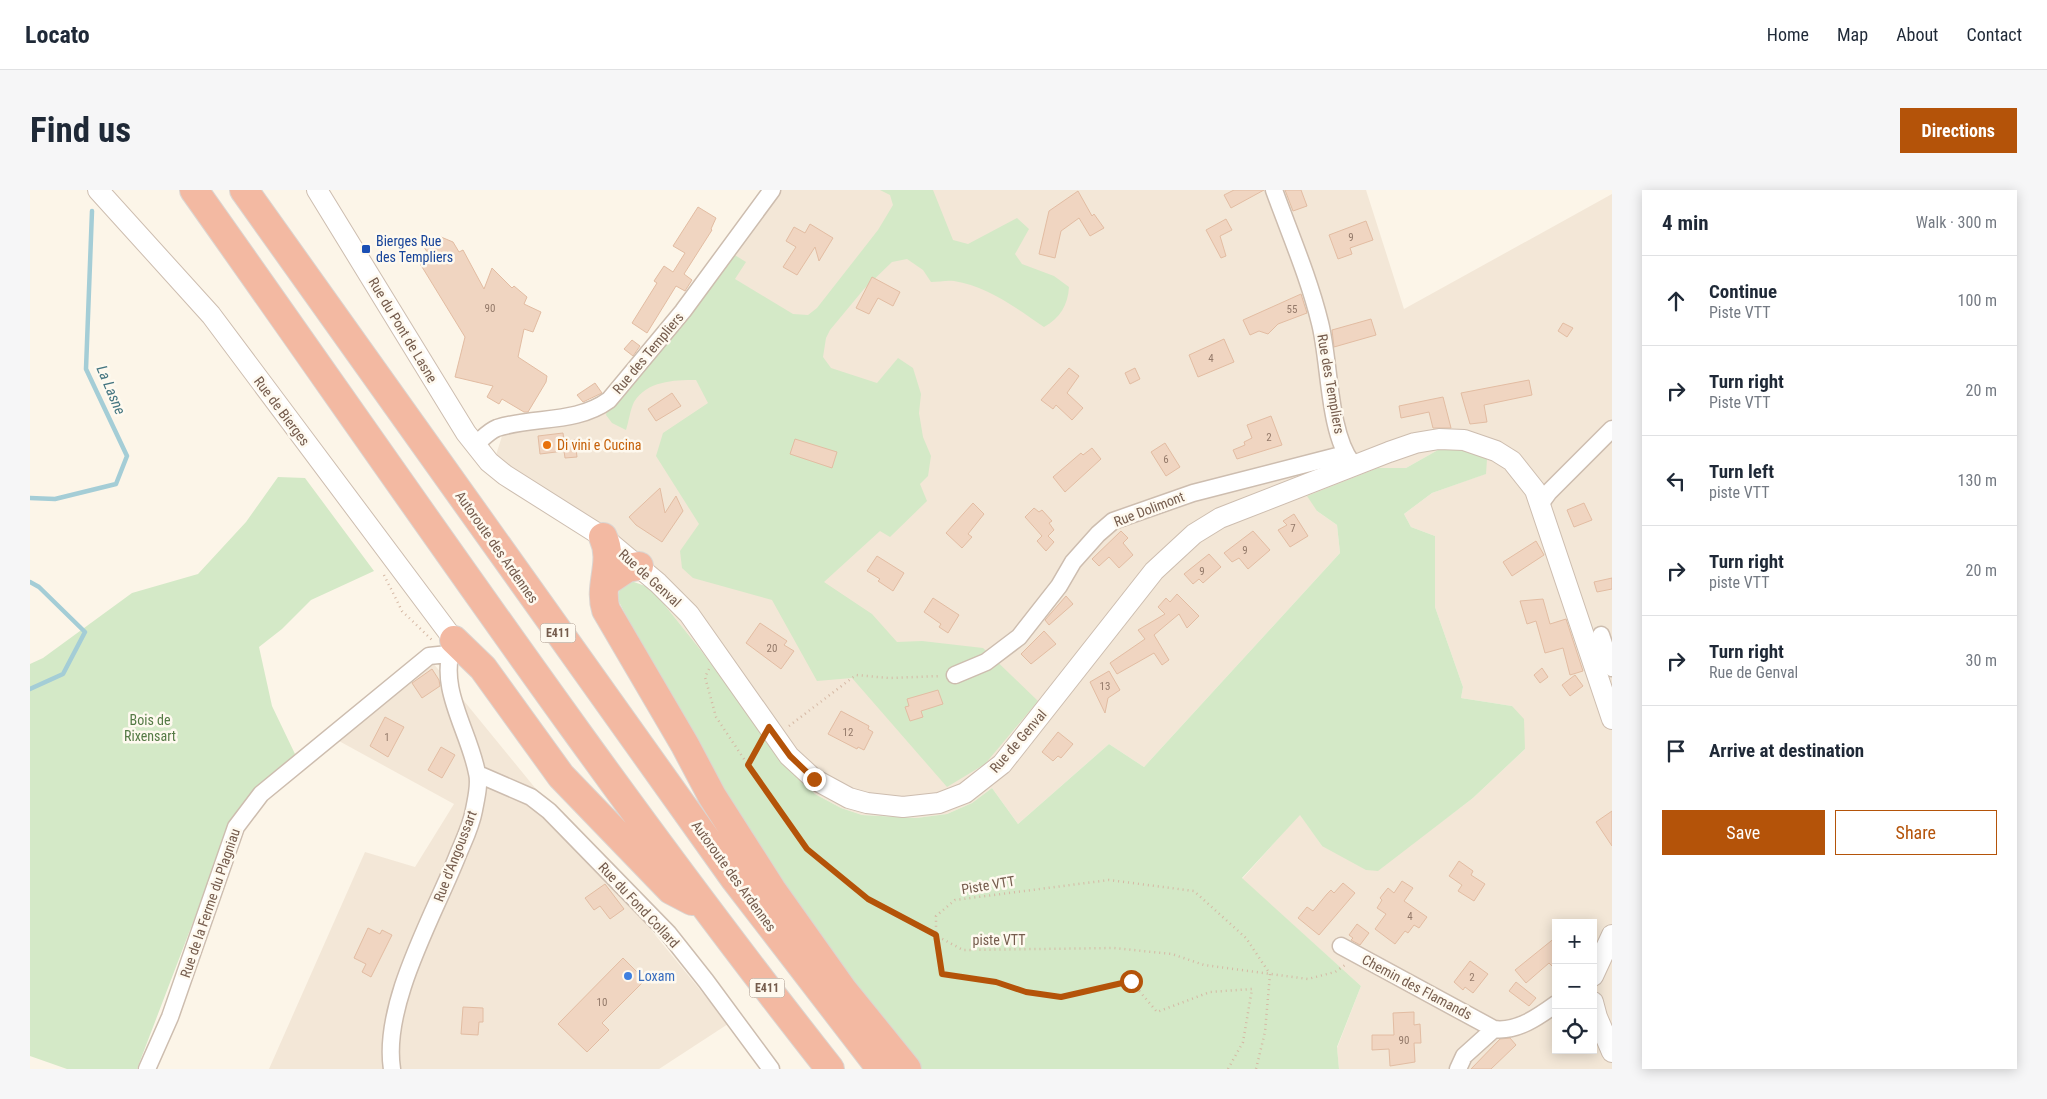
<!DOCTYPE html>
<meta charset="utf-8">
<style>
body{margin:0;font-family:"Roboto Condensed",sans-serif;background:#f6f6f7;color:#1f2937}
.controls{position:absolute;right:15px;bottom:15px;display:grid;overflow:hidden;border-radius:0px;box-shadow:0 2px 12px #0003}
.controls button{width:45px;height:45px;display:grid;place-items:center;padding:0;border:0;border-bottom:1px solid #e0e1e3;background:#fff;color:#1f2937;font:25px sans-serif}
.stop{position:absolute;width:15px;height:15px;margin:-11px;border:4px solid #b45309;border-radius:50%;background:#fff}
.stop.end{background:#b45309;border-color:#fff;box-shadow:0 1px 5px #0008}
.list{margin:0;padding:0;list-style:none}
h2{display:flex;justify-content:space-between;align-items:center;height:65px;margin:0;padding:0 20px;font-size:21px}
h2 small{font-size:16px;font-weight:400;color:#747a83}
.list li{display:grid;grid-template-columns:32px 1fr auto;gap:15px;align-items:center;box-sizing:border-box;height:90px;padding:0 20px;border-top:1px solid #e0e1e3}
.list b{display:block;font-size:19px;white-space:nowrap}
.list p{margin:0;font-size:16px;white-space:nowrap;color:#747a83}
.list em{font-size:16px;font-style:normal;color:#747a83}
.actions{display:flex;gap:10px;padding:15px 20px}
.actions a{flex:1;padding:11px 0;border:1px solid #b45309;border-radius:0px;text-align:center;font-size:18px;color:#b45309}
.actions .main{background:#b45309;color:#fff}
.icon{flex:none;width:28px;height:28px;fill:none;stroke:currentColor;stroke-width:2;stroke-linecap:round;stroke-linejoin:round}
.map{position:relative;flex:none;width:1582px;height:879px;overflow:hidden;border-radius:0px}
header{display:flex;align-items:center;gap:30px;box-sizing:border-box;height:70px;padding:0 25px;background:#fff;border-bottom:1px solid #e0e1e3}
header strong{font-size:24px}
nav{display:flex;gap:28px;margin-inline-start:auto;font-size:18px}
.intro{display:flex;align-items:center;justify-content:space-between;box-sizing:border-box;height:120px;padding:0 30px}
h1{margin:0;font-size:35px}
.button{padding:12px 22px;border-radius:0px;background:#b45309;color:#fff;font-size:18px;font-weight:700}
main{display:flex;gap:30px;padding:0 30px}
aside{flex:1;background:#fff;border-radius:0px;box-shadow:0 2px 12px #0003}
.map>svg:first-child{display:block}
.residential{fill:#f3e7d7;fill-rule:evenodd}
.green{fill:#d4e9c7}
.lines{fill:none;stroke-linecap:round;stroke-linejoin:round}
.stream{stroke:#a4cdd6;stroke-width:4.5}
.building{fill:#f0d5c1;stroke:#e2bca2}
.minor-casing{stroke:#cdbdaf;stroke-width:19}
.tertiary-casing{stroke:#cdbdaf;stroke-width:22}
.motorway-casing{stroke:#dbd5d1;stroke-width:30}
.path{stroke:#d5b8a4;stroke-width:2.5;stroke-dasharray:1 4;stroke-linecap:butt}
.minor{stroke:#fff;stroke-width:16}
.tertiary{stroke:#fff;stroke-width:20}
.motorway{stroke:#f3b9a2;stroke-width:28}
.route{stroke:#b45309;stroke-width:6}
.transit-dot{fill:#1a4fb4;stroke:#fef9ef;stroke-width:2}
.food-dot{fill:#e8710a;stroke:#fef9ef;stroke-width:2}
.shop-dot{fill:#3f7fe0;stroke:#fef9ef;stroke-width:2}
.labels{text-anchor:middle;dominant-baseline:central;stroke-width:5;stroke-linejoin:round;paint-order:stroke}
.number-label{font-size:11px;fill:#947a6a}
.shield{fill:#fef9ef;stroke:#9e8b7e;stroke-width:1}
.shield-label{font-size:12px;font-weight:bold;fill:#755c4d}
.transit-label{font-size:14px;fill:#164399;stroke:#fef9ef;text-anchor:start}
.street-label{font-size:14px;fill:#755c4d;stroke:#fef9ef}
.food-label{font-size:14px;fill:#c56008;stroke:#fef9ef;text-anchor:start}
.park-label{font-size:14px;fill:#547a45;stroke:#fef9ef}
.shop-label{font-size:14px;fill:#366cbe;stroke:#fef9ef;text-anchor:start}
.water-label{font-size:15px;font-style:italic;fill:#447580;stroke:#fef9ef}
</style>
<header>
<strong>Locato</strong>
<nav><a>Home</a><a>Map</a><a>About</a><a>Contact</a></nav>
</header>
<div class="intro"><h1>Find us</h1><a class="button">Directions</a></div>
<main>
<div class="map">
<svg width="1582" height="879" viewBox="0 0 1582 879">
<rect width="100%" height="100%" fill="#fcf5e8"/>
<path class="residential" d="M 751,0 L 1336,0 L 1374,119 L 1582,4 L 1582,879 L 1309,879 L 1307,858 L 1331,796 L 1212,689 L 1270,624 L 1292,656 L 1407,635 L 1443,608 L 1495,559 L 1482,516 L 1431,508 L 1433,497 L 1405,417 L 1405,346 L 1381,337 L 1374,324 L 1402,303 L 1455,284 L 1415,256 L 1376,278 L 1348,278 L 1287,321 L 1307,335 L 1310,363 L 1114,577 L 1079,554 L 988,634 L 962,598 L 942,613 L 917,624 L 886,628 L 832,625 L 811,618 L 785,604 L 754,573 L 673,463 L 621,398 L 622,374 L 580,341 L 465,268 L 474,240 L 541,230 L 635,155 ZM 1526,733 L 1563,733 L 1563,860 L 1526,860 Z
M 403,473 L 698,834 L 629,879 L 239,879 L 335,662 L 385,677 L 424,614 L 309,551 Z"/>
<path class="green" d="M 850,0 L 903,0 L 923,50 L 938,54 L 987,28 L 999,39 L 985,64 L 992,74 L 1024,86 L 1039,97 C 1038,115 1030,128 1014,137 C 988,119 957,96 924,91 C 917,90 908,92 901,92 L 893,80 L 877,69 L 862,72 L 834,99 L 800,140 L 796,148 L 793,167 L 801,178 L 847,193 L 868,168 L 883,178 L 891,204 L 889,223 L 893,247 L 901,266 L 898,286 L 890,294 L 897,311 L 860,347 L 850,341 L 794,392 L 842,424 L 867,452 L 892,451 L 953,458 L 1008,511 L 955,574 L 917,597 L 822,488 L 787,491 L 742,410 L 663,388 L 652,378 L 650,361 L 669,334 L 626,266 L 633,243 L 678,213 L 666,190 C 643,190 617,191 604,212 C 600,220 599,231 596,240 L 582,233 L 576,225 L 577,220 L 703,64 L 716,72 L 705,89 L 763,124 L 778,125 L 787,118 L 848,40 L 863,15 L 860,5 Z
M 1415,256 L 1444,257 L 1457,269 L 1456,284 L 1402,303 L 1374,324 L 1381,337 L 1405,346 L 1405,417 L 1433,497 L 1431,508 L 1482,516 L 1494,529 L 1495,559 L 1443,608 L 1348,681 L 1336,680 L 1292,656 L 1270,625 L 1212,688 L 1331,796 L 1307,857 L 1309,879 L 891,879 L 785,751 L 691,610 L 587,408 L 592,392 L 604,392 L 621,398 L 673,463 L 754,573 L 785,604 L 811,618 L 832,625 L 886,628 L 917,624 L 942,613 L 962,598 L 988,634 L 1079,554 L 1114,577 L 1310,363 L 1307,335 L 1287,321 L 1277,306 L 1348,278 L 1376,278 Z
M 248,287 L 275,288 L 344,381 L 281,410 L 252,439 L 229,457 L 242,516 L 265,564 L 217,608 L 202,630 L 107,879 L 37,879 L 0,866 L 0,474 L 13,468 L 102,403 L 168,384 L 216,332 Z"/>
<g class="lines">
<path class="stream" d="M 0,308 L 25,309 L 86,294 L 97,266 L 56,179 L 62,21
M 0,392 L 9,397 L 55,442 L 33,484 L 0,499"/>
</g>
<path class="building" d="M 1204,0 L 1234,0 L 1201,18 L 1194,5 Z
M 1255,0 L 1271,0 L 1277,16 L 1263,21 Z
M 1048,1 L 1062,26 L 1064,24 L 1074,38 L 1060,46 L 1049,28 L 1031,41 L 1025,68 L 1009,64 L 1019,21 Z
M 668,17 L 686,28 L 681,39 L 682,40 L 654,84 L 662,90 L 655,101 L 646,96 L 617,143 L 602,133 L 627,93 L 624,91 L 634,76 L 643,82 L 655,63 L 643,56 Z
M 1196,29 L 1202,40 L 1190,46 L 1196,66 L 1191,68 L 1176,40 Z
M 1336,31 L 1343,50 L 1320,58 L 1322,64 L 1308,69 L 1299,45 Z
M 780,34 L 803,48 L 789,71 L 785,57 L 767,85 L 753,77 L 766,57 L 756,51 L 764,37 L 775,43 Z
M 411,47 L 423,52 L 429,62 L 433,60 L 454,99 L 462,78 L 482,98 L 484,96 L 497,107 L 494,114 L 511,122 L 503,142 L 494,139 L 488,167 L 517,186 L 516,192 L 498,222 L 494,222 L 472,209 L 469,214 L 457,207 L 463,196 L 425,187 L 435,147 L 389,72 L 399,65 L 394,57 Z
M 842,87 L 870,102 L 863,116 L 848,108 L 839,124 L 826,118 Z
M 1271,104 L 1277,123 L 1248,134 L 1238,144 L 1229,141 L 1220,145 L 1213,130 Z
M 1341,129 L 1346,145 L 1304,157 L 1302,140 Z
M 1533,133 L 1543,138 L 1537,147 L 1528,141 Z
M 1194,149 L 1204,172 L 1168,187 L 1159,165 Z
M 602,150 L 610,156 L 603,166 L 594,159 Z
M 1039,178 L 1049,186 L 1037,203 L 1053,218 L 1042,230 L 1026,215 L 1023,219 L 1011,210 Z
M 1105,178 L 1110,189 L 1100,194 L 1095,183 Z
M 1499,190 L 1502,205 L 1454,215 L 1457,232 L 1440,234 L 1431,203 Z
M 565,193 L 572,203 L 553,212 L 547,205 Z
M 642,203 L 651,216 L 626,231 L 618,219 Z
M 1413,207 L 1421,238 L 1403,238 L 1399,222 L 1371,228 L 1369,216 Z
M 1241,226 L 1252,255 L 1207,269 L 1203,260 L 1215,255 L 1214,252 L 1222,248 L 1217,235 Z
M 533,243 L 534,251 L 545,250 L 547,267 L 535,268 L 534,261 L 510,264 L 508,246 Z
M 765,249 L 807,262 L 802,278 L 760,264 Z
M 1135,253 L 1150,277 L 1136,286 L 1121,262 Z
M 1062,258 L 1071,269 L 1035,302 L 1023,287 L 1051,263 L 1053,265 Z
M 630,298 L 635,323 L 646,306 L 653,321 L 632,352 L 606,335 L 599,327 Z
M 943,313 L 954,324 L 938,344 L 942,347 L 932,358 L 916,343 Z
M 1554,313 L 1562,330 L 1544,337 L 1537,320 Z
M 1004,318 L 1009,322 L 1012,320 L 1022,331 L 1019,333 L 1024,340 L 1018,346 L 1024,352 L 1016,361 L 1007,351 L 1012,346 L 995,327 Z
M 1264,324 L 1278,346 L 1260,357 L 1248,340 L 1257,335 L 1253,331 Z
M 1091,341 L 1098,348 L 1093,353 L 1103,365 L 1089,378 L 1079,367 L 1069,376 L 1062,369 Z
M 1223,341 L 1240,360 L 1218,379 L 1209,368 L 1202,372 L 1194,363 Z
M 1506,351 L 1514,365 L 1482,386 L 1473,372 Z
M 1179,364 L 1191,377 L 1173,393 L 1169,389 L 1163,394 L 1154,384 Z
M 847,366 L 874,383 L 863,401 L 848,391 L 850,389 L 837,381 Z
M 1582,388 L 1582,399 L 1567,402 L 1564,392 Z
M 1147,404 L 1169,426 L 1157,438 L 1149,424 L 1124,445 L 1139,470 L 1132,475 L 1124,463 L 1087,484 L 1080,473 L 1115,449 L 1108,440 L 1135,424 L 1128,417 L 1136,408 L 1140,412 Z
M 1036,406 L 1043,414 L 1019,435 L 1015,430 Z
M 903,408 L 929,425 L 918,443 L 909,437 L 911,434 L 894,422 Z
M 1513,409 L 1520,434 L 1536,429 L 1553,481 L 1540,485 L 1533,458 L 1515,463 L 1506,431 L 1497,434 L 1490,411 Z
M 730,433 L 757,451 L 754,455 L 764,461 L 751,479 L 716,453 Z
M 1014,441 L 1026,454 L 1001,474 L 991,464 Z
M 1512,478 L 1518,487 L 1510,493 L 1504,485 Z
M 402,479 L 409,490 L 410,496 L 392,508 L 382,493 Z
M 1079,481 L 1090,500 L 1078,508 L 1075,523 L 1060,492 Z
M 1545,485 L 1553,496 L 1540,506 L 1532,495 Z
M 908,500 L 913,514 L 891,521 L 893,527 L 880,531 L 875,517 L 879,516 L 877,509 Z
M 811,521 L 839,536 L 838,539 L 843,542 L 834,560 L 828,557 L 827,559 L 798,544 Z
M 355,527 L 374,537 L 358,567 L 340,556 Z
M 1028,542 L 1043,554 L 1031,568 L 1028,566 L 1023,571 L 1012,562 Z
M 411,557 L 425,565 L 412,588 L 398,580 Z
M 1582,621 L 1582,656 L 1566,632 Z
M 1429,671 L 1443,681 L 1441,685 L 1455,694 L 1444,711 L 1428,701 L 1432,695 L 1419,686 Z
M 1372,691 L 1383,698 L 1374,711 L 1397,727 L 1389,738 L 1384,735 L 1378,743 L 1375,741 L 1365,754 L 1345,739 L 1356,724 L 1347,718 L 1352,710 L 1350,708 L 1358,698 L 1364,703 Z
M 1313,693 L 1325,703 L 1289,745 L 1268,728 L 1277,717 L 1283,721 L 1297,704 L 1301,700 L 1304,703 Z
M 575,694 L 594,719 L 580,729 L 570,716 L 564,720 L 555,708 Z
M 1327,734 L 1339,743 L 1330,755 L 1321,750 L 1323,748 L 1319,745 Z
M 338,738 L 350,744 L 352,740 L 362,745 L 341,787 L 332,782 L 336,774 L 324,768 Z
M 1526,747 L 1526,780 L 1519,773 L 1496,793 L 1485,780 Z
M 593,768 L 615,790 L 572,833 L 579,840 L 557,862 L 528,834 Z
M 1440,771 L 1458,784 L 1443,803 L 1435,797 L 1433,800 L 1424,792 Z
M 1486,792 L 1506,808 L 1499,816 L 1479,801 Z
M 433,817 L 453,818 L 453,832 L 449,832 L 448,845 L 431,844 Z
M 1384,822 L 1384,835 L 1390,834 L 1391,853 L 1384,853 L 1385,872 L 1360,876 L 1359,859 L 1342,860 L 1342,845 L 1364,845 L 1363,823 Z
M 1480,848 L 1486,855 L 1461,879 L 1441,879 L 1470,849 Z"/>
<g class="lines">
<defs>
<path id="minor" d="M 1244,0 C 1260,44 1279,88 1290,133 C 1300,172 1298,242 1322,273
M 445,255 C 452,249 459,241 467,238 C 505,226 546,234 579,210 L 653,121 L 742,0
M 1511,313 L 1519,302 L 1582,239
M 1571,445 L 1582,478
M 925,485 L 956,472 L 989,447 L 1029,396 L 1043,372 L 1068,344 L 1083,331 L 1163,303 L 1315,264
M 448,584 L 501,607 L 519,621 L 638,743 L 676,791 L 741,879
M 1311,756 L 1464,839
M 117,879 L 140,827 L 206,637 L 231,604 L 399,466 L 418,464
M 362,879 C 352,815 403,727 427,667 C 433,652 441,637 444,620 C 446,609 450,594 447,583 C 439,540 407,498 423,455
M 1428,879 L 1434,866 L 1464,839 C 1487,842 1508,827 1526,814"/>
<path id="tertiary" d="M 68,0 L 181,125 L 424,450
M 287,0 L 436,243 L 459,272 L 475,285 L 573,347 L 628,393 L 659,424 L 759,566 L 784,589 L 819,608 L 837,613 L 873,617 L 909,613 L 935,603 L 972,574 L 1124,381 L 1164,344 L 1190,328 L 1359,262 L 1385,253 L 1409,249 L 1434,250 L 1466,261 L 1482,271 L 1505,300 L 1582,529
M 1563,786 L 1582,745
M 1563,812 L 1567,827 L 1582,862"/>
<path id="motorway" d="M 164,0 C 373,295 576,595 800,879
M 214,0 L 704,688 L 851,879
M 573,347 C 585,372 568,395 576,420 L 655,555 L 682,606 L 742,700 L 813,800 L 877,879
M 576,392 L 597,378 L 609,376
M 424,450 L 453,478 L 531,586 L 641,700 L 662,711"/>
</defs>
<use href="#minor" class="minor-casing"/>
<use href="#tertiary" class="tertiary-casing"/>
<use href="#motorway" class="motorway-casing"/>
<path class="path" d="M 354,385 L 372,421 L 402,450
M 679,479 L 675,487 L 686,527 L 718,575
M 759,536 L 826,485 L 859,488 L 911,486
M 730,554 L 718,575 L 777,659 L 838,709 L 933,760 L 1084,758 L 1142,764 L 1174,775 L 1278,789 L 1305,782 L 1315,775
M 1198,879 L 1213,852 L 1222,799 L 1180,802 L 1127,822 L 1101,791 L 1031,807 L 996,802 L 966,792 L 912,784 L 906,745 L 906,726 L 925,710 L 1079,690 L 1164,701 L 1216,748 L 1240,784 L 1235,842 L 1226,879"/>
<use href="#minor" class="minor"/>
<use href="#tertiary" class="tertiary"/>
<use href="#motorway" class="motorway"/>
</g>
<g class="lines">
<path class="route" d="M 784,589 L 760,566 L 739,537 L 718,575 L 777,659 L 838,709 L 906,745 L 912,784 L 966,792 L 996,802 L 1031,807 L 1101,791"/>
</g>
<rect class="transit-dot" x="331" y="54" width="10" height="10" rx="2.5"/>
<circle class="food-dot" cx="517" cy="255" r="5"/>
<circle class="shop-dot" cx="598" cy="786" r="5"/>
<g class="labels">
<g class="number-label">
<text x="1321" y="47">9</text>
<text x="460" y="118">90</text>
<text x="1262" y="119">55</text>
<text x="1181" y="168">4</text>
<text x="1239" y="247">2</text>
<text x="1136" y="269">6</text>
<text x="1263" y="338">7</text>
<text x="1215" y="360">9</text>
<text x="1172" y="381">9</text>
<text x="742" y="458">20</text>
<text x="1075" y="496">13</text>
<text x="818" y="542">12</text>
<text x="357" y="547">1</text>
<text x="1380" y="726">4</text>
<text x="1442" y="787">2</text>
<text x="572" y="812">10</text>
<text x="1374" y="850">90</text>
</g>
<g class="shield">
<rect x="510.5" y="433.5" width="35" height="19" rx="4"/>
<rect x="719.5" y="788.5" width="35" height="19" rx="4"/>
</g>
<g class="shield-label">
<text x="528" y="443">E411</text>
<text x="737" y="798">E411</text>
</g>
<g class="transit-label">
<text x="346" y="51">Bierges Rue<tspan x="346" dy="16">des Templiers</tspan></text>
</g>
<g class="street-label">
<text transform="translate(373 140) rotate(59)">Rue du Pont de Lasne</text>
<text transform="translate(618 163) rotate(-50)">Rue des Templiers</text>
<text transform="translate(1301 194) rotate(80)">Rue des Templiers</text>
<text transform="translate(252 221) rotate(53)">Rue de Bierges</text>
<text transform="translate(1119 319) rotate(-21)">Rue Dolimont</text>
<text transform="translate(467 357) rotate(55)">Autoroute des Ardennes</text>
<text transform="translate(620 388) rotate(42)">Rue de Genval</text>
<text transform="translate(988 551) rotate(-49)">Rue de Genval</text>
<text transform="translate(425 666) rotate(-69)">Rue d'Angoussart</text>
<text transform="translate(704 686) rotate(54)">Autoroute des Ardennes</text>
<text transform="translate(958 695) rotate(-9)">Piste VTT</text>
<text transform="translate(180 713) rotate(-71)">Rue de la Ferme du Plagniau</text>
<text transform="translate(609 715) rotate(47)">Rue du Fond Collard</text>
<text x="969" y="750">piste VTT</text>
<text transform="translate(1387 797) rotate(28)">Chemin des Flamands</text>
</g>
<g class="food-label">
<text x="527" y="255">Di vini e Cucina</text>
</g>
<g class="park-label">
<text x="120" y="530">Bois de<tspan x="120" dy="16">Rixensart</tspan></text>
</g>
<g class="shop-label">
<text x="608" y="786">Loxam</text>
</g>
<g class="water-label">
<text transform="translate(81 200) rotate(67)">La Lasne</text>
</g>
</g>
</svg>
<div class="controls">
<button>+</button>
<button>−</button>
<button><svg class="icon" aria-label="locate" viewBox="0 0 24 24"><circle cx="12" cy="12" r="6"/><path d="M12 2v4M12 18v4M2 12h4M18 12h4"/></svg></button>
</div>
<div class="stop" style="left:1101px;top:791px"></div>
<div class="stop end" style="left:784px;top:589px"></div>
</div>
<aside>
<h2>4 min<small>Walk · 300 m</small></h2>
<ul class="list">
<li><svg class="icon" aria-label="ahead" viewBox="0 0 24 24"><path d="M12 20V5M6 11l6-6 6 6"/></svg><div><b>Continue</b><p>Piste VTT</p></div><em>100 m</em></li>
<li><svg class="icon" aria-label="right" viewBox="0 0 24 24"><path d="M7 20v-9h11M14 6l5 5-5 5"/></svg><div><b>Turn right</b><p>Piste VTT</p></div><em>20 m</em></li>
<li><svg class="icon" aria-label="left" viewBox="0 0 24 24"><path d="M17 20v-9H6M10 6l-5 5 5 5"/></svg><div><b>Turn left</b><p>piste VTT</p></div><em>130 m</em></li>
<li><svg class="icon" aria-label="right" viewBox="0 0 24 24"><path d="M7 20v-9h11M14 6l5 5-5 5"/></svg><div><b>Turn right</b><p>piste VTT</p></div><em>20 m</em></li>
<li><svg class="icon" aria-label="right" viewBox="0 0 24 24"><path d="M7 20v-9h11M14 6l5 5-5 5"/></svg><div><b>Turn right</b><p>Rue de Genval</p></div><em>30 m</em></li>
<li><svg class="icon" aria-label="arrive" viewBox="0 0 24 24"><path d="M6 21V4h12l-3 4 3 4H6"/></svg><div><b>Arrive at destination</b></div></li>
</ul>
<div class="actions"><a class="main">Save</a><a>Share</a></div>
</aside>
</main>
